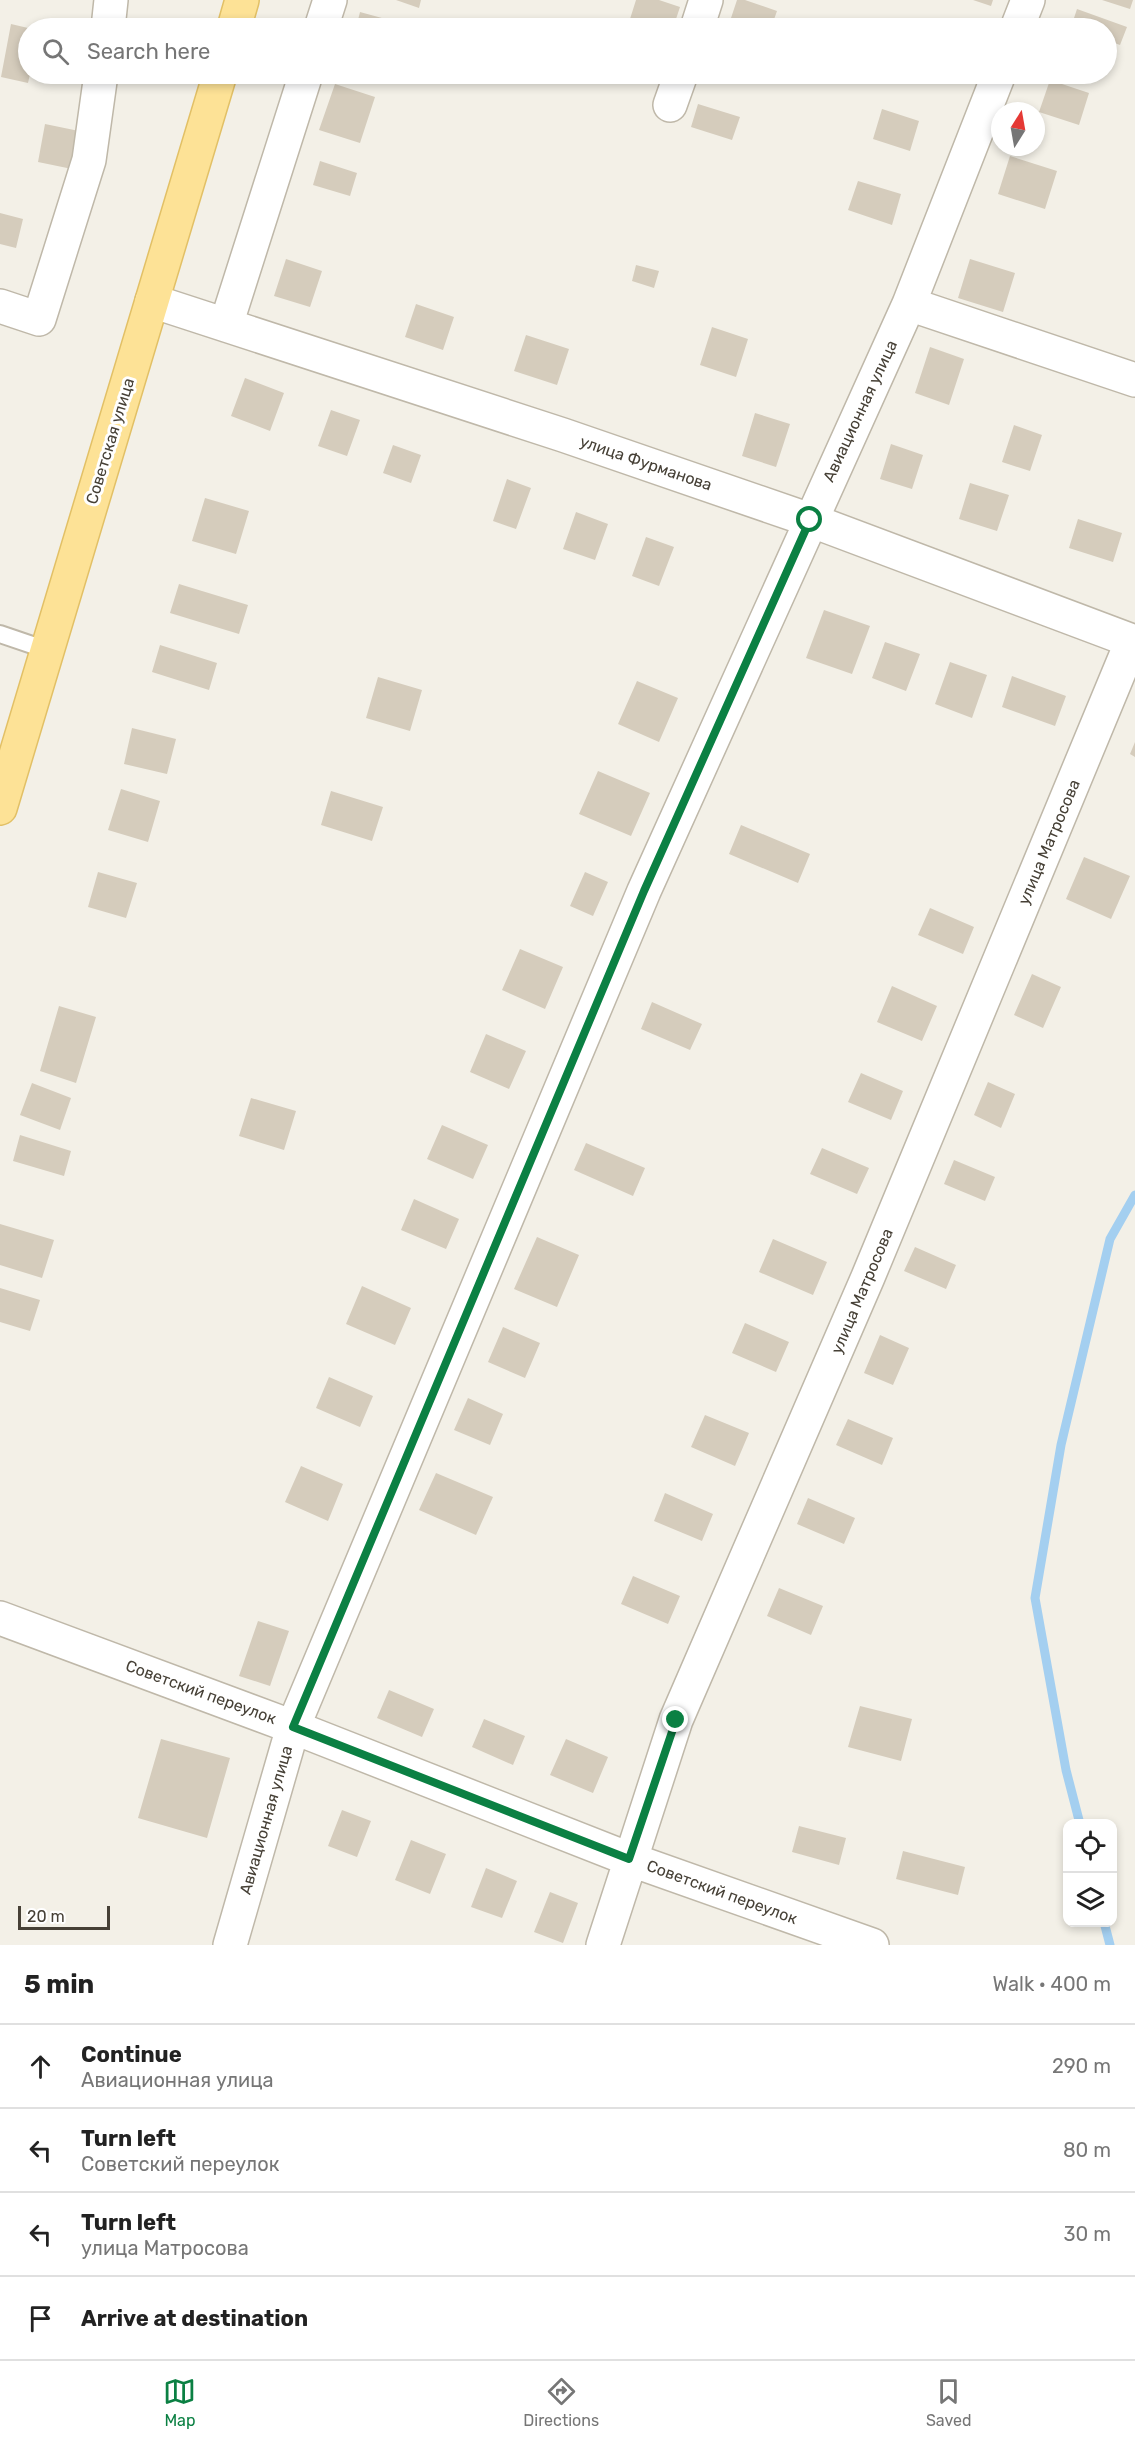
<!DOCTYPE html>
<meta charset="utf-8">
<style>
body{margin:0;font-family:Rubik,sans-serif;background:#f6f6f6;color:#222}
.controls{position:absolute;right:18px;bottom:18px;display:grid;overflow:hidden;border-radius:12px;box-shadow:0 3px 9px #0003}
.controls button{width:54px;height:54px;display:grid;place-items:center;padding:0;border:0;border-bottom:2px solid #e0e0e0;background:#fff;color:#222;font:30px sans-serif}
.compass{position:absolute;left:991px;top:102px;width:54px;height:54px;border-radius:50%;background:#fff;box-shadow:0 3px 9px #0003;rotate:11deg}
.scale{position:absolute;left:18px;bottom:15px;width:92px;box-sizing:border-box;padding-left:6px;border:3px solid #464036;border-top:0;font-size:16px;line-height:21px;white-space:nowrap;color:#464036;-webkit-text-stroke:4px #fff;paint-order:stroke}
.stop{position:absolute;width:18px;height:18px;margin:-14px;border:4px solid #0b8043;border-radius:50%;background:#fff}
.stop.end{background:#0b8043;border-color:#fff;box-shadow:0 2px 6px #0008}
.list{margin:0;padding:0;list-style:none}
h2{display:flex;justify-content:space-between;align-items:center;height:78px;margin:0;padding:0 24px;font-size:26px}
h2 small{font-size:20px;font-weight:400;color:#767676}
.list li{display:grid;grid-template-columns:39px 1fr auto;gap:18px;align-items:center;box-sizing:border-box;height:84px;padding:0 24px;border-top:2px solid #e0e0e0}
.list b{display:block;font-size:22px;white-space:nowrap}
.list p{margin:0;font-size:20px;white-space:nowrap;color:#767676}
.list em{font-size:20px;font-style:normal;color:#767676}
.icon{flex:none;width:33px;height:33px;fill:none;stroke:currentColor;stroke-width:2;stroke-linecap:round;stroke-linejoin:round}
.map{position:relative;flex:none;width:1135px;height:1945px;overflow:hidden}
.search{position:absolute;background:#fff;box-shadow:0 3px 9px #0003;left:18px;right:18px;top:18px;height:66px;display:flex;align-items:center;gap:15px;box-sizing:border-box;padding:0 21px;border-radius:33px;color:#767676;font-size:22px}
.sheet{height:414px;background:#fff}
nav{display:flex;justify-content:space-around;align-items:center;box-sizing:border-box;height:84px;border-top:2px solid #e0e0e0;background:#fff;font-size:16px;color:#767676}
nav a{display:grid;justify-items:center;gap:3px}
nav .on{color:#0b8043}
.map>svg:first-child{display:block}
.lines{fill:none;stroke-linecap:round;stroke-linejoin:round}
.stream{stroke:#a4cff0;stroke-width:9}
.building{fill:#d5ccbc}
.service-casing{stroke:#bfb8a9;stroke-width:20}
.minor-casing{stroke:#bfb8a9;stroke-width:36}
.primary-casing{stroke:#e2c066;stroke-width:36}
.service{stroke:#fff;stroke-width:16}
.minor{stroke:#fff;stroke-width:33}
.primary{stroke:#fde296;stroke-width:33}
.route{stroke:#0b8043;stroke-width:8}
.labels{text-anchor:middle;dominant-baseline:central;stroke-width:6;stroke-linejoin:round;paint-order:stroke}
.street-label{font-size:16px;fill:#464036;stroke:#fff}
</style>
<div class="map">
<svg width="1135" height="1945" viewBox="0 0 1135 1945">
<rect width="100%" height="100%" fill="#f3f0e7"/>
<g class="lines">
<path class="stream" d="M 1080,1824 L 1066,1770 L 1035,1598 L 1061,1445 L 1110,1239 L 1135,1195
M 1104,1922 L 1110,1945"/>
</g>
<path class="building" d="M 396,0 L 421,0 L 419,8 Z
M 636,0 L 659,0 L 680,7 L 673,28 L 660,28 L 630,19 Z
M 737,0 L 745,0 L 777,11 L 771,28 L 743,28 L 729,24 Z
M 973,0 L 993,0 L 991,6 Z
M 1102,0 L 1133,0 L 1130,9 Z
M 1077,9 L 1127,27 L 1120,45 L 1106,40 L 1106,28 L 1071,27 Z
M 360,12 L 411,26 L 411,28 L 356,28 Z
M 11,24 L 28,28 L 28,74 L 30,74 L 28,83 L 1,77 Z
M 369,74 L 394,74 L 392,81 Z
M 917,74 L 948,74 L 944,84 Z
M 1050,80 L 1089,93 L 1079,125 L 1039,112 Z
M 335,84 L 375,97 L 360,143 L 319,130 Z
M 698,104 L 740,117 L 732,140 L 691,127 Z
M 882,109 L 919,121 L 910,151 L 873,139 Z
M 45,124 L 79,131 L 72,169 L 38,162 Z
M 1010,156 L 1057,171 L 1045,209 L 998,194 Z
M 320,161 L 357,173 L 350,196 L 313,185 Z
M 858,181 L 901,194 L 892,225 L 848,210 Z
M 0,213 L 23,219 L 16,248 L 0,244 Z
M 286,259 L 322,271 L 310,307 L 274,296 Z
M 970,259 L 1015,273 L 1003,312 L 958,298 Z
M 636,265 L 659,271 L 654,288 L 632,281 Z
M 416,304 L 454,317 L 443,350 L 405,337 Z
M 712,327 L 748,339 L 736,377 L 700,365 Z
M 526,335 L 569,349 L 557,385 L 514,371 Z
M 930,347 L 964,359 L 949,405 L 915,393 Z
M 245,378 L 284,393 L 270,431 L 231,416 Z
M 331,410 L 360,420 L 347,456 L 318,446 Z
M 755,413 L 790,424 L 776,467 L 742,456 Z
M 1014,425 L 1042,435 L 1030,471 L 1002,462 Z
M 891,444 L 923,455 L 912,489 L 880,479 Z
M 393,445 L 421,455 L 411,483 L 383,473 Z
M 507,479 L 531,488 L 516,529 L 493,521 Z
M 970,483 L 1009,495 L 997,531 L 959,519 Z
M 205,498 L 249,511 L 236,554 L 192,541 Z
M 576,512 L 608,524 L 595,560 L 563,549 Z
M 1078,519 L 1122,533 L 1113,562 L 1069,548 Z
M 646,537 L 674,547 L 659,586 L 632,576 Z
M 179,584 L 248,605 L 239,634 L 170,613 Z
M 824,610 L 870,626 L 852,674 L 806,658 Z
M 885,642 L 920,654 L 906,691 L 872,678 Z
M 160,645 L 217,663 L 209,690 L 152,672 Z
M 950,662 L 987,675 L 972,718 L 935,704 Z
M 1012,676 L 1066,696 L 1055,726 L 1002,707 Z
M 378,677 L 422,690 L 410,731 L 366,718 Z
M 637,681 L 678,698 L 659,742 L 618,724 Z
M 132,728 L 176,739 L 167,774 L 124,764 Z
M 1135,742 L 1135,757 L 1130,754 Z
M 598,771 L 650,793 L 631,836 L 579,814 Z
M 121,789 L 160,801 L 148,842 L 108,830 Z
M 331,791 L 383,807 L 372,841 L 321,825 Z
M 741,825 L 810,854 L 798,883 L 729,854 Z
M 1084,857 L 1130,876 L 1111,919 L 1066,899 Z
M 98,872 L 137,883 L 126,918 L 88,907 Z
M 585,872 L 608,882 L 593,916 L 570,906 Z
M 930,908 L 974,927 L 963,954 L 918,935 Z
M 520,949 L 563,967 L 545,1009 L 502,990 Z
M 1032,974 L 1061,987 L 1043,1028 L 1014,1015 Z
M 892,986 L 937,1006 L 922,1041 L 877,1022 Z
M 652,1002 L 702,1024 L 690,1050 L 641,1029 Z
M 59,1006 L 96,1017 L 76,1083 L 40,1071 Z
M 486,1034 L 526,1051 L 509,1089 L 470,1072 Z
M 861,1073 L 903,1091 L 891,1120 L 848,1102 Z
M 988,1082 L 1015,1094 L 1001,1128 L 974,1115 Z
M 32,1083 L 71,1098 L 60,1130 L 20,1115 Z
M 251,1098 L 296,1111 L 284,1150 L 239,1136 Z
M 442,1125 L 488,1145 L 473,1179 L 427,1159 Z
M 20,1135 L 71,1151 L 64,1176 L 13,1161 Z
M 586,1143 L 645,1168 L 633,1196 L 574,1170 Z
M 822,1148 L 869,1168 L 857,1194 L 810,1174 Z
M 954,1160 L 995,1177 L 985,1201 L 944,1184 Z
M 414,1199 L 459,1219 L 446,1249 L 401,1230 Z
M 0,1224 L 54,1240 L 42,1278 L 0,1265 Z
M 537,1237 L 579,1255 L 557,1307 L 514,1289 Z
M 773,1239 L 827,1262 L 813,1295 L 759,1272 Z
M 915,1247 L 956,1265 L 946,1289 L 904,1271 Z
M 362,1286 L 411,1308 L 395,1345 L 346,1324 Z
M 0,1288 L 40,1300 L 30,1331 L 0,1322 Z
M 745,1323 L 789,1342 L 776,1372 L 732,1353 Z
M 503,1327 L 540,1343 L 525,1378 L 488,1362 Z
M 880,1335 L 909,1348 L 893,1385 L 864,1373 Z
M 329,1377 L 373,1396 L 360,1427 L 316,1408 Z
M 468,1398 L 503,1414 L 490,1445 L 454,1430 Z
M 705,1415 L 749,1433 L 735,1466 L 691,1447 Z
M 848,1419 L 893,1438 L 882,1465 L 836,1445 Z
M 301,1466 L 343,1484 L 328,1521 L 285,1502 Z
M 436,1473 L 493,1497 L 476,1535 L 419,1510 Z
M 665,1493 L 713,1514 L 702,1541 L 654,1521 Z
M 808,1498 L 855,1518 L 844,1544 L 797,1524 Z
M 633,1576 L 680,1596 L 668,1624 L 621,1604 Z
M 779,1588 L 823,1606 L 811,1635 L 767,1616 Z
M 258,1621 L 289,1631 L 270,1686 L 239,1676 Z
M 389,1690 L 434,1709 L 422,1737 L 377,1718 Z
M 860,1706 L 912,1719 L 901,1761 L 848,1747 Z
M 484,1719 L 525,1736 L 513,1765 L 472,1747 Z
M 161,1739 L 230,1758 L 207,1838 L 138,1818 Z
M 566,1739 L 608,1757 L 593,1793 L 550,1775 Z
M 342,1810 L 371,1821 L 357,1857 L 328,1846 Z
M 799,1826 L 846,1838 L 839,1865 L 792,1852 Z
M 411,1840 L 446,1854 L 430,1894 L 395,1880 Z
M 903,1851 L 965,1867 L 958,1895 L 896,1879 Z
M 486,1868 L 517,1881 L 502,1918 L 471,1907 Z
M 550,1892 L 578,1903 L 563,1943 L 534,1932 Z"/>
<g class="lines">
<defs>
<path id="service" d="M 0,634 L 47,650"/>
<path id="minor" d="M 108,28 L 111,0
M 321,28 L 330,0
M 697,28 L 706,0
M 1017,28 L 1028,0
M 670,105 L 681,74
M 152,301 L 563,435 L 810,520 L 1135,642
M 909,304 L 1135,380
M 0,306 L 39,319 L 89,160 L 101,74
M 226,325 L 306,74
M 0,1618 L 293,1727 L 629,1859 L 872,1945
M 230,1945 L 293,1727 L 644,891 L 909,304 L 999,74
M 603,1945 L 676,1720 L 868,1277 L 1132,641"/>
<path id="primary" d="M 234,28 L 242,0
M 0,808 L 220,74"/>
</defs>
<use href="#service" class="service-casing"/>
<use href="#minor" class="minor-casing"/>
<use href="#primary" class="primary-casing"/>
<use href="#service" class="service"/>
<use href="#minor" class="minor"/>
<use href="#primary" class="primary"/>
</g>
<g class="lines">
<path class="route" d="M 676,1720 L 629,1859 L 293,1727 L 644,891 L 810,520"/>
</g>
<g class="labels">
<g class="street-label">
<text transform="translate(860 411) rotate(-65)">Авиационная улица</text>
<text transform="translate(110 441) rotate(-73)">Советская улица</text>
<text transform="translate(646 463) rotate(19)">улица Фурманова</text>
<text transform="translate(1049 842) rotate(-67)">улица Матросова</text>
<text transform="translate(862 1291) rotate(-67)">улица Матросова</text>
<text transform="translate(201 1692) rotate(20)">Советский переулок</text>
<text transform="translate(266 1820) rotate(-74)">Авиационная улица</text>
<text transform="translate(722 1892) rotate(20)">Советский переулок</text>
</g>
</g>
</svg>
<div class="controls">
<button><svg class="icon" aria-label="locate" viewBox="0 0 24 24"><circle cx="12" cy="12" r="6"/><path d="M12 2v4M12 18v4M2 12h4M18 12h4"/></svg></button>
<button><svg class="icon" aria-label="layers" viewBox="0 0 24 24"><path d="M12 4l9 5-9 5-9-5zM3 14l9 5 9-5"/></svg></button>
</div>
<svg class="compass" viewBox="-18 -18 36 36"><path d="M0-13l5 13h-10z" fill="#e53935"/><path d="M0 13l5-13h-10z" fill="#767676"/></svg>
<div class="scale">20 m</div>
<div class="stop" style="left:810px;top:520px"></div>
<div class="stop end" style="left:676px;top:1720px"></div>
<div class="search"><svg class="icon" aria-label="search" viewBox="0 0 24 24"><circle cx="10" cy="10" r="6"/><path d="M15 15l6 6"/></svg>Search here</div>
</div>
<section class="sheet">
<h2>5 min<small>Walk · 400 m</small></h2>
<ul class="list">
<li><svg class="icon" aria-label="ahead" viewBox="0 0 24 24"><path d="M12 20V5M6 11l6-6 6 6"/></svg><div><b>Continue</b><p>Авиационная улица</p></div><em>290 m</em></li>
<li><svg class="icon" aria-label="left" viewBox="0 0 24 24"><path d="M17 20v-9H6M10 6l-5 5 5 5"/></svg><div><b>Turn left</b><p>Советский переулок</p></div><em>80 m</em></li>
<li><svg class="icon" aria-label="left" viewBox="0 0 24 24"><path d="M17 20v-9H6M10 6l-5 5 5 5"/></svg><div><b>Turn left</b><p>улица Матросова</p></div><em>30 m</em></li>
<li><svg class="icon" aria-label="arrive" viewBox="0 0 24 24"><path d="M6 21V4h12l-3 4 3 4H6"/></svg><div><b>Arrive at destination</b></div></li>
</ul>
</section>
<nav>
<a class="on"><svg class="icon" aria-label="map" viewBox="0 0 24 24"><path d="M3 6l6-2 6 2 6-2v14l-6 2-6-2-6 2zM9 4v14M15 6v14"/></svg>Map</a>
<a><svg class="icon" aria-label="directions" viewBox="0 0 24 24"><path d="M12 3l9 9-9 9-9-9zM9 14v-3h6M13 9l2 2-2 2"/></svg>Directions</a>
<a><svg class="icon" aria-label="saved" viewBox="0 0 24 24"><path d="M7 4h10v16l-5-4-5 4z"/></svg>Saved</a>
</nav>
